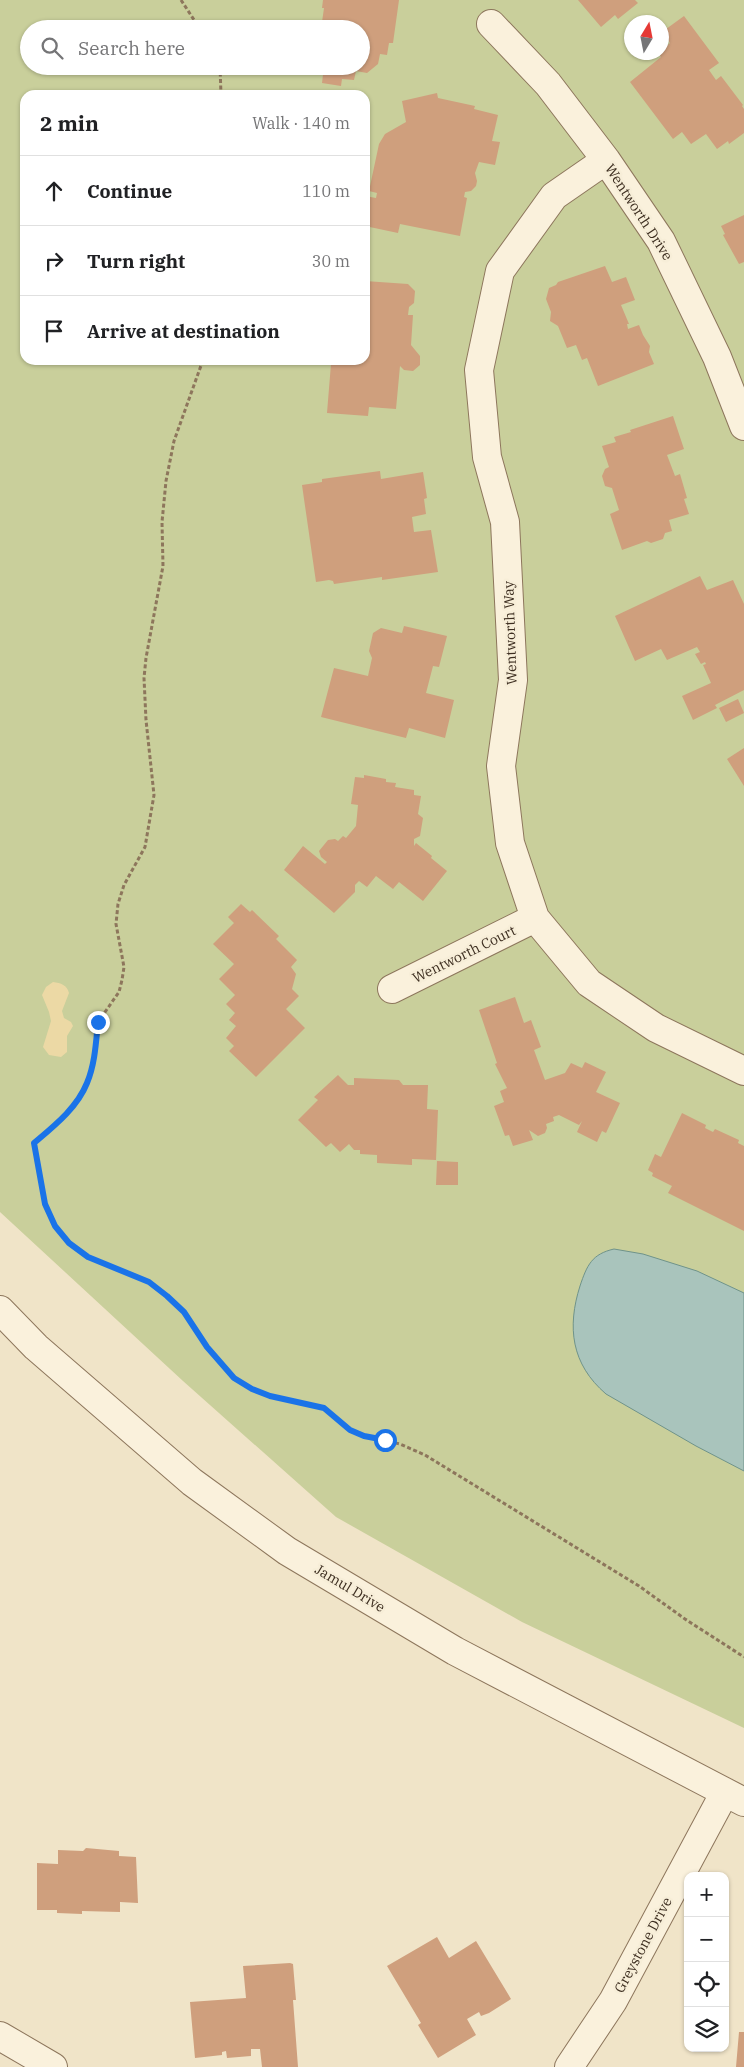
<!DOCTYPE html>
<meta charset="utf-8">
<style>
body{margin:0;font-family:"IBM Plex Serif",serif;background:#f2f2f2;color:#202124}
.controls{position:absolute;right:15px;bottom:15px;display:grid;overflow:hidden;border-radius:10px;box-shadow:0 1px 4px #0004}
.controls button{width:45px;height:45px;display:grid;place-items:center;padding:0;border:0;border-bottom:1px solid #e0e0e0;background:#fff;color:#202124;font:25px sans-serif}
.compass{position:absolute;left:624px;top:15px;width:45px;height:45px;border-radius:50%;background:#fff;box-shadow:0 1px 4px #0004;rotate:10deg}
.stop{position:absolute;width:15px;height:15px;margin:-11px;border:4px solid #1a73e8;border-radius:50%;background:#fff}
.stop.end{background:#1a73e8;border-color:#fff;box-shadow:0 1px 5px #0008}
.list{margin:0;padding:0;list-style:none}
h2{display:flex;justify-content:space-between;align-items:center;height:65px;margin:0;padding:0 20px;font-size:21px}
h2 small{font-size:16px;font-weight:400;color:#757577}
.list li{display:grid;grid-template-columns:32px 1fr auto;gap:15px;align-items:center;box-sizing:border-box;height:70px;padding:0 20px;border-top:1px solid #e0e0e0}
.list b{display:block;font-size:19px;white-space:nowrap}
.list em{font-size:16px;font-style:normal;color:#757577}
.icon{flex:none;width:28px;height:28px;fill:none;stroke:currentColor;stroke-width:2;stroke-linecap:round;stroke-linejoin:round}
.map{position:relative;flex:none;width:744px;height:2067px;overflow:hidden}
.search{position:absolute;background:#fff;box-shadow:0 1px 4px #0004;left:20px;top:20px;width:350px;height:55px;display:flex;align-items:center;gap:12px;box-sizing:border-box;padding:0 18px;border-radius:28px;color:#757577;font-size:19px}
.panel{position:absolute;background:#fff;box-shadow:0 1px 4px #0004;left:20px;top:90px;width:350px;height:275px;border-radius:15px}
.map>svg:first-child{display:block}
.green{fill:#c9cf9b;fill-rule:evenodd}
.sand{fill:#ecd9a5}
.water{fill:#a9c4bc;stroke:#6f938a}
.building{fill:#cf9f7d}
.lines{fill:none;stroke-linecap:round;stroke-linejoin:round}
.minor-casing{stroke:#8d765c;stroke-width:30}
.path{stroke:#8d765c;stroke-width:3;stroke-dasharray:4 2.5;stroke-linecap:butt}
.minor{stroke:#faf1dc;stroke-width:28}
.route{stroke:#1a73e8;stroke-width:6}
.labels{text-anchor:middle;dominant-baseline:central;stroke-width:5;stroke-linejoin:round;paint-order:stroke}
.street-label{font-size:14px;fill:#3d2e20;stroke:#f7eed8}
</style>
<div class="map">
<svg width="744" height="2067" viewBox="0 0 744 2067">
<rect width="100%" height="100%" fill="#f0e4c8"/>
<path class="green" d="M 0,0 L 744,0 L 744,1728 L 522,1622 L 336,1517 L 183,1381 L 0,1212 ZM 632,22 L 662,22 L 662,52 L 632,52 ZM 29,29 L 361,29 L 361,66 L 29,66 ZM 25,95 L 365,95 L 365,360 L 25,360 Z"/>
<path class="sand" d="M 53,982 C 61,983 67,985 69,993 L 62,1011 L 64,1018 L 71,1022 L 73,1026 L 67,1036 L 67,1052 L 61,1057 L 49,1055 L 43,1047 L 51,1021 L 49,1012 L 42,995 L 46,987 Z"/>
<path class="water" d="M 614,1249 L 643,1254 L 697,1271 L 744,1293 L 744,1471 L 696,1446 L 606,1394 C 571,1364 567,1327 580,1286 C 587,1265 592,1254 614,1249 Z"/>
<path class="building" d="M 323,0 L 399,0 L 393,43 L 389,43 L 387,55 L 380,54 L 378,64 L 367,73 L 356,71 L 354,80 L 342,79 L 341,86 L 322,83 L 324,66 L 361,66 L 361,29 L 321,29 L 324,8 L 322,8 Z
M 578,0 L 635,0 L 638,3 L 618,19 L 615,15 L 601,27 Z
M 684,16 L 719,63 L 709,70 L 716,80 L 721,76 L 743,105 L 742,106 L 744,109 L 744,133 L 729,144 L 728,141 L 717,149 L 706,134 L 691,144 L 682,132 L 673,139 L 630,82 L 661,57 L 657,52 L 662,52 L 662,50 L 670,43 L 662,32 Z
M 437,93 L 438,98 L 475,106 L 474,109 L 498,115 L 492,141 L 500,142 L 495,165 L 479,162 L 475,173 L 477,181 L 476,186 L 471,191 L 465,192 L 464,197 L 467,198 L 460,236 L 400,224 L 398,233 L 365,226 L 365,196 L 376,198 L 377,193 L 369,191 L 379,144 L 385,134 L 406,122 L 402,101 Z
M 744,215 L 744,262 L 739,264 L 723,235 L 725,234 L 721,226 Z
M 605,266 L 612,282 L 626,277 L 635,300 L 621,305 L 629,324 L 627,324 L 628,329 L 639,325 L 643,335 L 650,346 L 649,352 L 654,364 L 598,386 L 587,358 L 582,360 L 576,345 L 567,348 L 558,326 L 550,321 L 551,312 L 546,299 L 549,288 L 556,285 L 558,282 Z
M 365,281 L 408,284 L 415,291 L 414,303 L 409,307 L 408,315 L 413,315 L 411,345 L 420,356 L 420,365 L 413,371 L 404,370 L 400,366 L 396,409 L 369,407 L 368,416 L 327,413 L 331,364 L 329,360 L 365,360 Z
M 673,416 L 684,449 L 667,455 L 675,476 L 680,474 L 687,498 L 684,499 L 689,514 L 669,520 L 672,531 L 665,533 L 663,539 L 651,543 L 647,541 L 622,550 L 610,514 L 619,510 L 612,488 L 605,486 L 602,476 L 605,469 L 609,467 L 602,446 L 616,442 L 614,437 L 631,432 L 630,430 Z
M 380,471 L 381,479 L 423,472 L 427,498 L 424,499 L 426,514 L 412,517 L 414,532 L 431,530 L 438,572 L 382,580 L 382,577 L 334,584 L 333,581 L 329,580 L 316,582 L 302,485 L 322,482 L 322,479 Z
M 700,576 L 707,590 L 733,580 L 744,604 L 744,690 L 715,705 L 717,708 L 693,720 L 682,696 L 711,683 L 703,665 L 706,664 L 705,662 L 701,664 L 695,654 L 700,652 L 697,647 L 667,660 L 661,649 L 635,661 L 615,616 Z
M 404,626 L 447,636 L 439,667 L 433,666 L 426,693 L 454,700 L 445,738 L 409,728 L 406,738 L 321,717 L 334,668 L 368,676 L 372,658 L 369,651 L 373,633 L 381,628 L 402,633 Z
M 738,699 L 744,713 L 726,722 L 719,708 Z
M 744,748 L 744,786 L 727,759 Z
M 364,775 L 386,779 L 386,782 L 396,783 L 395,787 L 414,790 L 414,795 L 421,796 L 418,814 L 423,818 L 420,836 L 414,839 L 414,846 L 416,843 L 432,856 L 431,858 L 447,871 L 423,901 L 399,882 L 393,889 L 376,876 L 367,887 L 359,881 L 355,885 L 355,892 L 334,913 L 284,870 L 303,846 L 325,864 L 327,862 L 321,857 L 319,851 L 328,840 L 335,839 L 338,841 L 343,836 L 346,838 L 356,826 L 358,805 L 351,804 L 355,777 L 364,778 Z
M 241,904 L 250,912 L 252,910 L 279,936 L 276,939 L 297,960 L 291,967 L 296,974 L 292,989 L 299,996 L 286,1009 L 305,1028 L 256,1077 L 229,1051 L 234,1046 L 226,1038 L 236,1026 L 229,1020 L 235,1013 L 226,1004 L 235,995 L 219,979 L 234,964 L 213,944 L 234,923 L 228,917 Z
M 515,997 L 524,1023 L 531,1020 L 541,1047 L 534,1050 L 545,1080 L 565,1073 L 571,1063 L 582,1068 L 585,1062 L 606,1072 L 596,1092 L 620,1103 L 606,1133 L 602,1131 L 597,1142 L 577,1132 L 582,1121 L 579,1125 L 559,1115 L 553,1117 L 554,1121 L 546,1124 L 547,1128 L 545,1133 L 538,1136 L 529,1130 L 533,1140 L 513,1146 L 509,1135 L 505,1136 L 494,1106 L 504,1102 L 500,1091 L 507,1088 L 495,1064 L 497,1063 L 479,1010 Z
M 338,1075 L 348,1085 L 354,1085 L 354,1078 L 399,1080 L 403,1085 L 428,1085 L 427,1109 L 438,1110 L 436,1160 L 412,1159 L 412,1165 L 377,1163 L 377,1155 L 360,1154 L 360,1150 L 354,1150 L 349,1144 L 340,1152 L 331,1143 L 326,1147 L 298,1120 L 318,1100 L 314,1097 Z
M 682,1113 L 706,1125 L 705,1128 L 713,1132 L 715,1129 L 739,1140 L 738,1143 L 744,1146 L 744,1231 L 668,1193 L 672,1186 L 652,1176 L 653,1173 L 648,1170 L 655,1154 L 661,1157 Z
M 437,1161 L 458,1162 L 458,1185 L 436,1185 Z
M 86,1848 L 119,1851 L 119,1856 L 136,1857 L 138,1903 L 120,1902 L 120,1912 L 82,1911 L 82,1914 L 57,1913 L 57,1910 L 37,1910 L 37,1863 L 58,1864 L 58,1850 L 83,1851 Z
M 437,1937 L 449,1958 L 476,1941 L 511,1999 L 489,2013 L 481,2016 L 479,2012 L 467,2019 L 476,2035 L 438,2058 L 418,2025 L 421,2023 L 387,1966 Z
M 290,1963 L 293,1964 L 296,2000 L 293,2000 L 298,2067 L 262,2067 L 260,2049 L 251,2049 L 251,2056 L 227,2058 L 226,2051 L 222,2052 L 222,2055 L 195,2058 L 190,2002 L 246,1998 L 243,1966 Z
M 739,2032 L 744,2032 L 744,2067 L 736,2067 Z"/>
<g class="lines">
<defs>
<path id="minor" d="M 491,24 L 548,84 L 606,160 L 661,241 L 717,357 L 744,426
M 606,160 L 554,196 L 500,271 L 479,370 L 487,457 L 505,522 L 513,680 L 501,766 L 510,843 L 535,918 L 589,983 L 656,1028 L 744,1071
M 392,989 L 535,918
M 0,1310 L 36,1347 L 192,1482 L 287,1551 L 455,1651 L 744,1802
M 0,2036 L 53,2067
M 569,2067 L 613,2001 L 725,1792"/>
</defs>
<use href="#minor" class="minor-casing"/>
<path class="path" d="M 181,0 L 200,29
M 220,66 L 221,95
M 203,360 L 174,441 L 166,481 L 162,522 L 163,566 L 146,658 L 144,678 L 146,720 L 154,795 L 145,847 L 124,885 L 118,904 L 116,924 L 124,967 L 122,980 L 119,992 L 98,1022 L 93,1064 L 87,1084 L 67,1114 L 34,1143 L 45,1204 L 55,1226 L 69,1243 L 88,1257 L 149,1282 L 167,1296 L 184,1312 L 207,1347 L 234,1378 L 252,1389 L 270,1396 L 324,1407 L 350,1430 L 364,1436 L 400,1444 L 425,1455 L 639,1586 L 685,1619 L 744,1657"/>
<use href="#minor" class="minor"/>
</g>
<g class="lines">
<path class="route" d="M 98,1022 C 96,1042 95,1064 87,1083 C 77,1108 54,1126 34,1143 L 45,1204 L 55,1226 L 69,1243 L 88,1257 L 149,1282 L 167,1296 L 184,1312 L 207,1347 L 234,1378 L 252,1389 L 270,1396 L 324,1408 L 350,1430 L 364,1436 L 385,1440"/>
</g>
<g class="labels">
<g class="street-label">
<text transform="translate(639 212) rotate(57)">Wentworth Drive</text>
<text transform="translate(510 633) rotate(-92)">Wentworth Way</text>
<text transform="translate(464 954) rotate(-26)">Wentworth Court</text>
<text transform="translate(350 1588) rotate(31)">Jamul Drive</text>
<text transform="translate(643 1945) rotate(-62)">Greystone Drive</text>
</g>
</g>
</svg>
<div class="controls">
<button>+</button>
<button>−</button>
<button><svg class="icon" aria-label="locate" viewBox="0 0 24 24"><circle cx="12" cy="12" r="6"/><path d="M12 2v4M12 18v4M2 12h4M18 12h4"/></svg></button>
<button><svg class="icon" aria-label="layers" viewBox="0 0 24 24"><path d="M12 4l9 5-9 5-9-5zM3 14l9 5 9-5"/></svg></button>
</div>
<svg class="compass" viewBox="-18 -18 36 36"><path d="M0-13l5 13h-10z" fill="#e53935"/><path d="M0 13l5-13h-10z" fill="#757577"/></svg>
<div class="stop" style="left:385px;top:1440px"></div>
<div class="stop end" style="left:98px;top:1022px"></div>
<div class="search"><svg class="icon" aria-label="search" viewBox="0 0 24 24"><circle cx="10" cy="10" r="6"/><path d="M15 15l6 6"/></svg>Search here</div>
<section class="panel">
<h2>2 min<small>Walk · 140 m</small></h2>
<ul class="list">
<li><svg class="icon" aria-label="ahead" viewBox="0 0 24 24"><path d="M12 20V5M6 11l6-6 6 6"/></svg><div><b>Continue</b></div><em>110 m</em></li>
<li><svg class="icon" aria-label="right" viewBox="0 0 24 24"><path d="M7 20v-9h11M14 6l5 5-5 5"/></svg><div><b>Turn right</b></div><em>30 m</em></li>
<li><svg class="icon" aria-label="arrive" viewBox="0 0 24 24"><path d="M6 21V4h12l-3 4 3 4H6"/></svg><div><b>Arrive at destination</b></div></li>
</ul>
</section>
</div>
